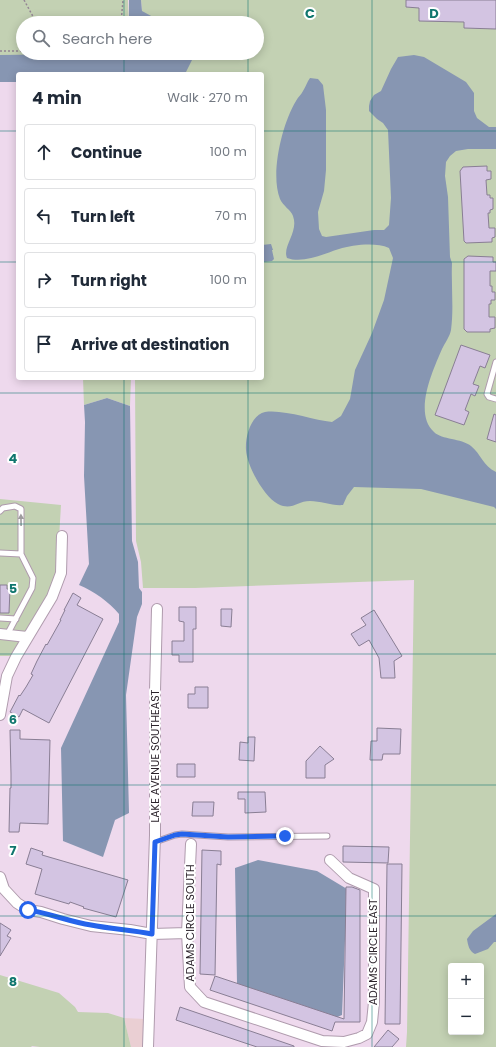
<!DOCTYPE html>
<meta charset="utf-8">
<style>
body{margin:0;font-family:Poppins,sans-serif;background:#f6f6f7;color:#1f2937}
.controls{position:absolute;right:12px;bottom:12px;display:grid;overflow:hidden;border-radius:4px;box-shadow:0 2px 10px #0003}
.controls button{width:36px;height:36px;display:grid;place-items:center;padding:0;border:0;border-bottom:1px solid #e0e1e3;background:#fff;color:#1f2937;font:20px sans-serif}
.stop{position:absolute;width:12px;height:12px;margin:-9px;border:3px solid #2563eb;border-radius:50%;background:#fff}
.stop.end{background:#2563eb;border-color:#fff;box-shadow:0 1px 4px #0008}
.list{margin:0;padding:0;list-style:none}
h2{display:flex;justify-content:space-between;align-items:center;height:52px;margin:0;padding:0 16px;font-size:17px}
h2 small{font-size:13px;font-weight:400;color:#747a83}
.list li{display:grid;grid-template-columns:26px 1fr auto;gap:12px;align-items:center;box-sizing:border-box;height:56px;margin:0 8px 8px;padding:0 8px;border:1px solid #e0e1e3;border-radius:4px}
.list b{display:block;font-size:15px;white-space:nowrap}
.list em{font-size:13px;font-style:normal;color:#747a83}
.icon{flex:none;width:22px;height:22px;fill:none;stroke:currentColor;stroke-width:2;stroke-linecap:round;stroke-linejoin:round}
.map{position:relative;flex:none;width:496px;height:1047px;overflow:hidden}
.search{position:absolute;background:#fff;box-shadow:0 2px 10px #0003;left:16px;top:16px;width:248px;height:44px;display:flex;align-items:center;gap:10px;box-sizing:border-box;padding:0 14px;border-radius:22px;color:#747a83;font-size:15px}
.panel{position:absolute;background:#fff;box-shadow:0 2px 10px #0003;left:16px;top:72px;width:248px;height:308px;border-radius:4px}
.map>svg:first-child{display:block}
.industrial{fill:#eacfd3}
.green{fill:#c3d1b3;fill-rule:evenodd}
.water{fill:#8796b2}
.building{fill:#d3c4e2;stroke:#897e94}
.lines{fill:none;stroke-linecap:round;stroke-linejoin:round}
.service-casing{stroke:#af9bad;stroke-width:7}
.minor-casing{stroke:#af9bad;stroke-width:12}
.path{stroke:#938493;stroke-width:1.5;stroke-dasharray:2 2;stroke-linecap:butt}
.service{stroke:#fff;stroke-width:5}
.minor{stroke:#fff;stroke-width:10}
.oneway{fill:#9f9c9f}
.route{stroke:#2563eb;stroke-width:5}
.grid{fill:none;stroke:#0f766e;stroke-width:1;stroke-opacity:0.55}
.labels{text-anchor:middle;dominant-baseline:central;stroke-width:4;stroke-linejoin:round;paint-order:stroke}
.street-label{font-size:11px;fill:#2a222a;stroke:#fff}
.grid-label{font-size:13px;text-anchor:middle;font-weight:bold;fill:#0f766e;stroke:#fff;stroke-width:4;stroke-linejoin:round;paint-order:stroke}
</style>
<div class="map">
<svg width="496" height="1047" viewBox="0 0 496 1047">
<rect width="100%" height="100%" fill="#eed9ed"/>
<path class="industrial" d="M 124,1018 L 145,1019 L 144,1047 L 131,1047 Z"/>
<path class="green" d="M 0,0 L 128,0 L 129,23 L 23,23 L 23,53 L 132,53 L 132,56 L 0,57 Z
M 141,0 L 496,0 L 496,1047 L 406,1047 L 407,1032 L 414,580 L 195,588 L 143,588 L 141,562 L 136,541 L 135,378 L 262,378 L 262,74 L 144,74 L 147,53 L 257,53 L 257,23 L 143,23 ZM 451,966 L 481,966 L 481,1032 L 451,1032 Z
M 83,378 L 131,378 L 130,406 L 107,398 L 84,405 Z
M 0,499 L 61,505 L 57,572 L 48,594 L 25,632 L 0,629 Z
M 0,639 L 20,641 L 12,656 L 0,656 Z
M 0,975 L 59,993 L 75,1007 L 78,1012 L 108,1013 L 124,1018 L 131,1047 L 40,1047 L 32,1046 L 31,1047 L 0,1047 Z"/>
<path class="water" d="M 129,0 L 141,0 L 142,11 L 164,23 L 129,23 Z
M 154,53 L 197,53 L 193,58 L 185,74 L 18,74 L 18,82 L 0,82 L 0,55 Z
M 414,55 L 424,57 L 466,82 L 474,93 L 474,111 L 477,118 L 489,127 L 496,127 L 496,149 L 468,149 L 456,151 L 450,156 L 446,162 L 445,176 L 448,197 L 450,257 L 452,263 C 451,285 454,308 451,330 C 450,336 445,343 442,349 C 433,370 413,413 434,432 C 442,440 461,438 471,446 C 481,454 483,466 496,472 L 496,509 L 494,507 L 421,489 L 354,487 L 347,496 L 343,505 C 332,506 321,501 310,501 C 297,501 292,511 278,504 C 264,497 247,466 246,450 C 245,437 251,415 265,412 C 283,409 313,420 332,422 L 341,416 L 350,399 L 355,370 L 372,333 L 384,300 L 393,258 L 389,248 C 375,242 353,245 339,249 C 323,254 303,264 287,258 C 282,246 299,232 293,216 C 291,210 283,206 280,199 C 270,174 282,124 296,101 C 298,97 301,95 303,91 C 306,86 307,82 310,78 L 318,79 L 323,85 L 326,110 L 326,170 L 324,191 L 318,212 L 319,229 L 322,236 L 326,237 L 374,230 L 384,230 L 389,225 L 391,198 L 388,130 L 383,123 L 377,119 L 369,111 L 369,106 L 370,101 L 374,95 L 381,91 L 391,69 L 398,57 Z
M 271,244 L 273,250 L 272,250 L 274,259 L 272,261 L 262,262 L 262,245 Z
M 107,398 L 130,406 L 132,541 L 138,562 L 139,588 L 142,592 L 142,604 L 137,617 L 126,695 L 129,813 L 115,820 L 103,857 L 63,841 L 61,748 L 119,622 L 119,614 C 109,602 94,591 79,585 L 89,564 L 84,476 L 85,422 L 84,405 Z
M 258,860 L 317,871 L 347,889 L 342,1015 L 335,1018 L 237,984 L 235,868 Z
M 496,914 L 496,942 L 494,942 L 488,949 L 475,954 C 469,951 468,945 467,939 L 473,931 Z"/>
<path class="building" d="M 406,0 L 496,0 L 496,29 L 464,28 L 464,22 L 419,21 L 419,8 L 406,7 Z
M 487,166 L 487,171 L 491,171 L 491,179 L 486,180 L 487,195 L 490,195 L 490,198 L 493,198 L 493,209 L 490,210 L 490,213 L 488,213 L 489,228 L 495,228 L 495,237 L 492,238 L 492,242 L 466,243 L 464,241 L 460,171 L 463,167 Z
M 468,256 L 493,257 L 493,262 L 496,262 L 496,271 L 490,271 L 490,286 L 492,286 L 492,292 L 495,292 L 495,300 L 491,300 L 491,304 L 489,304 L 489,317 L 495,317 L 495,328 L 490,329 L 490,332 L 467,332 L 464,329 L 464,259 Z
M 461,345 L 490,355 L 485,368 L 480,366 L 473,384 L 479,386 L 475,396 L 471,394 L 465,410 L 469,412 L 464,425 L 435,415 Z
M 494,414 L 496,415 L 496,442 L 487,439 Z
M 0,585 L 7,585 L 7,589 L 10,589 L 9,613 L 0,613 Z
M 73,593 L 81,598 L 77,605 L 103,619 L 49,723 L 23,709 L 19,717 L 10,712 L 19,695 L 20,696 L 26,687 L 33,675 L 31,674 L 37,661 L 46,644 L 47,645 L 61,620 L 60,620 L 65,610 L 64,610 Z
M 179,607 L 196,607 L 196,629 L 193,629 L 193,662 L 179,662 L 179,655 L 172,655 L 172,641 L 184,641 L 184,622 L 179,621 Z
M 221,609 L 232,609 L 231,627 L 221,626 Z
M 374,610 L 402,656 L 394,661 L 395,678 L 381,678 L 379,658 L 369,640 L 359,646 L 351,634 L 366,625 L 361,618 Z
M 195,687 L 208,687 L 208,708 L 188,708 L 188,694 L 195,694 Z
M 377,728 L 401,729 L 400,754 L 383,754 L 382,760 L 370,760 L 371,741 L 377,741 Z
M 10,730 L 20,730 L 20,739 L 50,740 L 48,824 L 20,823 L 19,832 L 9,832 L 10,788 L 11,788 L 11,774 Z
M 248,737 L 255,737 L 254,761 L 239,760 L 240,742 L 248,743 Z
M 320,746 L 334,759 L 325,765 L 325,778 L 306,778 L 306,761 Z
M 177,764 L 195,764 L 195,777 L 177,777 Z
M 238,792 L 265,792 L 266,812 L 245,813 L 245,799 L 238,799 Z
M 193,802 L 214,802 L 213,816 L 192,816 Z
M 343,846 L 389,847 L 388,863 L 343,862 Z
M 31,848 L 43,852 L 42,855 L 128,880 L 116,917 L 83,908 L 84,907 L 70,902 L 69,904 L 35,894 L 42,869 L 26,864 Z
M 202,850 L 221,851 L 221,865 L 217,864 L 215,975 L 200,974 Z
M 387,864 L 402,864 L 400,1024 L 385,1024 Z
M 346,887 L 352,887 L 360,890 L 360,1022 L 335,1022 L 332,1031 L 210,990 L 215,976 L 344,1019 Z
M 0,923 L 11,930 L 7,936 L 11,938 L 0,956 Z
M 180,1007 L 294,1046 L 294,1047 L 257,1047 L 176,1020 Z
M 388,1030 L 399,1039 L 392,1047 L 374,1047 Z"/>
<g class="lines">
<defs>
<path id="service" d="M 496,362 L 487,394 L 489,397 L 496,399
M 0,511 L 3,508 L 15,506 L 21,509 L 21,554 L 33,578 L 32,588 L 7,635
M 0,553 L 21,554
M 0,618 L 16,619
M 155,842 L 175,835 L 182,834 L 228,837 L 327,836"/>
<path id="minor" d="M 0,634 L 27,637
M 0,715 L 7,676 L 16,657 L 52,597 L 61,573 L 62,536
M 191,844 L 187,933 L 190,987 L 204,1002 L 322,1041 L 344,1042 L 359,1038 L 367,1034 L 372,1022 L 374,1002 L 374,889 L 349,878 L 330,860
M 0,877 L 4,889 L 17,903 L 28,910 L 41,912 L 63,919 L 91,926 L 130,930 L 152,934 L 187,933
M 148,1047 L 155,835 L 155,691 L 157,609"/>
</defs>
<use href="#service" class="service-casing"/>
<use href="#minor" class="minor-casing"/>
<path class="path" d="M 24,0 L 35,20 L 35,23
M 121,23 L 123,0
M 0,51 L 23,51"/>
<use href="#service" class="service"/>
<use href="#minor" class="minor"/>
</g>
<defs><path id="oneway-solid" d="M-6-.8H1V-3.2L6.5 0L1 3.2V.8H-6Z"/></defs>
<use class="oneway" href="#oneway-solid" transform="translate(21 520) rotate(-91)"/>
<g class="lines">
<path class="route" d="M 28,910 C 49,913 70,922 91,925 C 111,929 132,930 152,934 L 155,842 L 175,835 L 182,834 L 228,837 L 285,836"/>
</g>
<path class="grid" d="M 124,0 L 124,23M 248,0 L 248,23M 372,0 L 372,1047M 124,53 L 124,74M 248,53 L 248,74M 0,131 L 18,131M 262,131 L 496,131M 0,262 L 18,262M 262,262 L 496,262M 124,378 L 124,1047M 248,378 L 248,1047M 0,393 L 496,393M 0,524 L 496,524M 0,654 L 496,654M 0,785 L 496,785M 0,916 L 496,916"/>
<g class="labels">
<g class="street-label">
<text transform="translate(155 756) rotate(-90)">LAKE AVENUE SOUTHEAST</text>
<text transform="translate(190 923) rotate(-90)">ADAMS CIRCLE SOUTH</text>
<text transform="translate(373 952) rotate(-90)">ADAMS CIRCLE EAST</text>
</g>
</g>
<g class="grid-label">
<text x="310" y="18">C</text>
<text x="434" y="18">D</text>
<text x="13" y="463">4</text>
<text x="13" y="593">5</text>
<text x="13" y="724">6</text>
<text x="13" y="855">7</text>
<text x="13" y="986">8</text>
</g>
</svg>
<div class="controls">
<button>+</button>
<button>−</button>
</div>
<div class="stop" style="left:28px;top:910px"></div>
<div class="stop end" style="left:285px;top:836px"></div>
<div class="search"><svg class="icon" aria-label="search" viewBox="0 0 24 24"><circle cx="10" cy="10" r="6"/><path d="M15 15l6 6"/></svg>Search here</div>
<section class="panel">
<h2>4 min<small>Walk · 270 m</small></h2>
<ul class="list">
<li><svg class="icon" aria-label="ahead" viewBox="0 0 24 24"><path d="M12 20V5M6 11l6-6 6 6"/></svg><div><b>Continue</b></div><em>100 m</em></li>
<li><svg class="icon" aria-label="left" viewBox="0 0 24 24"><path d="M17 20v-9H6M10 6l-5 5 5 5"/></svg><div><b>Turn left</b></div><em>70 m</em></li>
<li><svg class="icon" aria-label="right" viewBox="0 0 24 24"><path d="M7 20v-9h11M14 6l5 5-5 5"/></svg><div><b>Turn right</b></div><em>100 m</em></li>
<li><svg class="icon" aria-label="arrive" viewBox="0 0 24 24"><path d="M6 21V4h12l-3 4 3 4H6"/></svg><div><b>Arrive at destination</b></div></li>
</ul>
</section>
</div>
